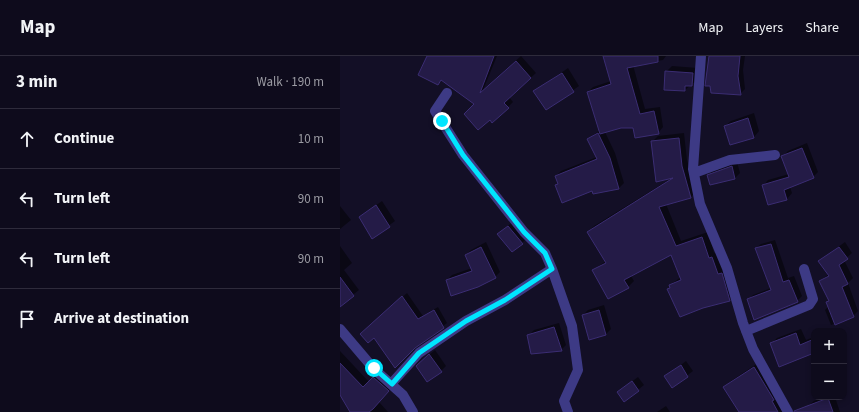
<!DOCTYPE html>
<meta charset="utf-8">
<style>
body{margin:0;font-family:"Source Sans 3",sans-serif;background:#1c1929;color:#f1f3f6}
.controls{position:absolute;right:12px;bottom:12px;display:grid;overflow:hidden;border-radius:8px;box-shadow:0 2px 6px #0003}
.controls button{width:36px;height:36px;display:grid;place-items:center;padding:0;border:0;border-bottom:1px solid #2e2b3b;background:#0e0b1c;color:#f1f3f6;font:20px sans-serif}
.stop{position:absolute;width:12px;height:12px;margin:-9px;border:3px solid #00e5ff;border-radius:50%;background:#fff}
.stop.end{background:#00e5ff;border-color:#fff;box-shadow:0 1px 4px #0008}
.list{margin:0;padding:0;list-style:none}
h2{display:flex;justify-content:space-between;align-items:center;height:52px;margin:0;padding:0 16px;font-size:17px}
h2 small{font-size:13px;font-weight:400;color:#9b9ba3}
.list li{display:grid;grid-template-columns:26px 1fr auto;gap:12px;align-items:center;box-sizing:border-box;height:60px;padding:0 16px;border-top:1px solid #2e2b3b}
.list b{display:block;font-size:15px;white-space:nowrap}
.list em{font-size:13px;font-style:normal;color:#9b9ba3}
.icon{flex:none;width:22px;height:22px;fill:none;stroke:currentColor;stroke-width:2;stroke-linecap:round;stroke-linejoin:round}
.map{position:relative;flex:none;width:519px;height:356px;overflow:hidden}
header{display:flex;align-items:center;gap:24px;box-sizing:border-box;height:56px;padding:0 20px;background:#0e0b1c;border-bottom:1px solid #2e2b3b}
header strong{font-size:19px}
nav{display:flex;gap:22px;margin-inline-start:auto;font-size:14px}
main{display:flex}
aside{flex:1;background:#0e0b1c}
.map>svg:first-child{display:block}
.shadow{fill:#0007}
.building{fill:#241b47;stroke:#3b2d73}
.lines{fill:none;stroke-linecap:round;stroke-linejoin:round}
.street{stroke:#3d3a85;stroke-width:10}
.route{stroke:#00e5ff;stroke-width:5}
</style>
<header>
<strong>Map</strong>
<nav><a>Map</a><a>Layers</a><a>Share</a></nav>
</header>
<main>
<aside>
<h2>3 min<small>Walk · 190 m</small></h2>
<ul class="list">
<li><svg class="icon" aria-label="ahead" viewBox="0 0 24 24"><path d="M12 20V5M6 11l6-6 6 6"/></svg><div><b>Continue</b></div><em>10 m</em></li>
<li><svg class="icon" aria-label="left" viewBox="0 0 24 24"><path d="M17 20v-9H6M10 6l-5 5 5 5"/></svg><div><b>Turn left</b></div><em>90 m</em></li>
<li><svg class="icon" aria-label="left" viewBox="0 0 24 24"><path d="M17 20v-9H6M10 6l-5 5 5 5"/></svg><div><b>Turn left</b></div><em>90 m</em></li>
<li><svg class="icon" aria-label="arrive" viewBox="0 0 24 24"><path d="M6 21V4h12l-3 4 3 4H6"/></svg><div><b>Arrive at destination</b></div></li>
</ul>
</aside>
<div class="map">
<svg width="519" height="356" viewBox="0 0 519 356">
<rect width="100%" height="100%" fill="#130f26"/>
<path class="shadow" d="M 88,0 L 157,0 L 143,34 L 181,0 L 196,17 L 169,41 L 173,46 L 168,51 L 135,48 L 102,24 L 98,28 Z
M 263,0 L 326,0 L 323,4 L 293,9 L 305,53 L 320,51 L 323,71 L 318,77 L 294,71 L 281,71 L 265,76 L 275,97 L 284,127 L 279,132 L 253,137 L 253,134 L 217,129 L 219,127 L 216,120 L 221,115 L 257,101 L 248,83 L 260,74 L 248,36 L 253,31 L 271,25 Z
M 369,0 L 405,0 L 403,14 L 405,33 L 400,38 Z
M 332,10 L 358,12 L 357,24 L 345,34 L 326,16 Z
M 228,12 L 239,30 L 206,53 L 195,35 Z
M 414,57 L 419,75 L 414,81 L 390,88 L 385,70 L 391,65 Z
M 344,77 L 347,104 L 356,135 L 351,141 L 326,148 L 341,185 L 368,176 L 374,197 L 378,196 L 395,238 L 389,244 L 330,229 L 341,221 L 331,198 L 291,220 L 294,225 L 288,231 L 253,214 L 266,205 L 248,176 L 254,170 L 332,122 L 312,86 L 318,80 Z
M 467,87 L 478,116 L 473,121 L 450,131 L 452,137 L 447,143 L 423,130 L 428,124 L 449,118 L 442,101 L 448,95 Z
M 397,106 L 400,117 L 395,122 L 370,128 L 368,119 L 374,114 Z
M 42,145 L 55,165 L 33,181 L 20,161 Z
M 0,150 L 11,164 L 0,173 Z
M 174,165 L 187,182 L 182,187 L 164,173 Z
M 435,184 L 448,222 L 454,220 L 462,240 L 457,245 L 408,244 L 413,239 L 431,232 L 416,192 L 421,188 Z
M 146,186 L 160,216 L 155,221 L 107,224 L 112,219 L 132,212 L 126,199 L 131,194 Z
M 505,186 L 512,197 L 504,204 L 513,222 L 508,227 L 518,255 L 513,260 L 491,269 L 485,254 L 489,250 L 488,246 L 489,244 L 480,225 L 489,218 L 479,205 Z
M 0,190 L 12,207 L 4,214 L 19,234 L 0,249 Z
M 67,237 L 83,260 L 98,251 L 107,267 L 81,286 L 34,280 L 25,274 Z
M 264,249 L 271,273 L 266,278 L 250,283 L 243,259 L 248,254 Z
M 219,267 L 226,289 L 221,294 L 189,279 L 194,274 Z
M 461,273 L 466,284 L 474,281 L 474,295 L 432,287 L 437,282 Z
M 95,294 L 106,310 L 101,315 L 82,305 Z
M 0,295 L 29,326 L 39,316 L 54,329 L 39,346 L 48,356 L 11,356 L 0,337 Z
M 346,305 L 353,315 L 332,331 L 325,321 Z
M 421,305 L 448,356 L 400,356 L 385,331 L 391,325 Z
M 298,321 L 304,329 L 284,345 L 278,336 Z
M 484,341 L 495,341 L 500,356 L 471,356 L 468,350 L 474,345 Z
M 326,350 L 330,356 L 317,356 Z"/>
<path class="building" d="M 87,0 L 154,0 L 140,37 L 176,5 L 191,22 L 164,47 L 169,52 L 152,67 L 150,64 L 138,74 L 124,58 L 134,48 L 101,24 L 98,29 L 78,19 Z
M 263,0 L 318,0 L 318,6 L 287,12 L 300,58 L 314,55 L 319,78 L 295,82 L 293,72 L 281,72 L 260,78 L 247,36 L 271,28 Z
M 369,0 L 400,0 L 398,20 L 401,39 L 371,37 L 370,30 L 365,30 Z
M 325,15 L 353,17 L 352,30 L 345,30 L 345,35 L 324,34 Z
M 222,17 L 234,36 L 206,54 L 193,35 Z
M 408,62 L 414,82 L 390,89 L 384,70 Z
M 258,77 L 270,102 L 279,133 L 253,138 L 252,135 L 222,147 L 215,129 L 218,128 L 215,120 L 257,103 L 247,83 Z
M 339,82 L 342,110 L 351,142 L 319,151 L 336,190 L 362,181 L 369,202 L 372,201 L 378,218 L 382,217 L 390,245 L 363,252 L 340,261 L 327,233 L 330,232 L 329,229 L 341,224 L 331,199 L 284,224 L 289,232 L 268,243 L 252,214 L 266,207 L 247,176 L 333,122 L 316,126 L 311,85 Z
M 462,92 L 474,122 L 444,134 L 447,144 L 428,149 L 422,129 L 449,121 L 441,100 Z
M 392,110 L 395,123 L 370,129 L 367,119 Z
M 36,149 L 50,171 L 32,183 L 19,161 Z
M 168,170 L 183,188 L 172,196 L 157,178 Z
M 431,188 L 443,226 L 449,224 L 458,246 L 414,264 L 407,243 L 431,234 L 415,192 Z
M 141,191 L 156,222 L 138,231 L 111,240 L 106,224 L 132,215 L 125,199 Z
M 499,191 L 508,203 L 499,209 L 508,228 L 502,231 L 514,261 L 495,269 L 486,246 L 489,245 L 479,225 L 489,220 L 478,205 Z
M 0,221 L 14,240 L 0,251 Z
M 62,240 L 78,263 L 94,254 L 104,272 L 75,292 L 55,312 L 34,282 L 28,287 L 20,278 Z
M 259,254 L 266,279 L 249,284 L 242,259 Z
M 214,271 L 222,295 L 191,298 L 187,279 Z
M 456,277 L 460,289 L 474,283 L 474,297 L 439,311 L 430,287 Z
M 89,298 L 102,316 L 87,326 L 76,310 Z
M 0,307 L 23,331 L 33,321 L 49,335 L 33,353 L 29,356 L 10,356 L 0,339 Z
M 341,309 L 348,321 L 332,332 L 324,320 Z
M 414,311 L 434,344 L 432,345 L 438,356 L 399,356 L 383,331 Z
M 292,325 L 299,335 L 284,346 L 277,336 Z
M 488,342 L 493,356 L 454,356 L 454,355 Z"/>
<g class="lines">
<path class="street" d="M 361,0 L 353,113 L 360,148 L 387,212 L 403,267 L 413,293 L 448,356
M 107,37 L 95,55 L 123,99 L 184,176 L 205,197 L 212,213 L 232,270 L 238,314 L 224,345 L 228,356
M 354,117 L 390,104 L 435,99
M 0,273 L 34,313 L 63,339 L 73,356
M 406,275 L 469,249 L 473,243 L 464,213
M 51,328 L 79,297 L 126,265 L 165,244 L 212,213"/>
</g>
<g class="lines">
<path class="route" d="M 34,312 L 52,328 L 79,297 L 126,265 L 165,244 L 212,213 L 205,197 L 184,176 L 123,99 L 102,65"/>
</g>
</svg>
<div class="controls">
<button>+</button>
<button>−</button>
</div>
<div class="stop" style="left:34px;top:312px"></div>
<div class="stop end" style="left:102px;top:65px"></div>
</div>
</main>
